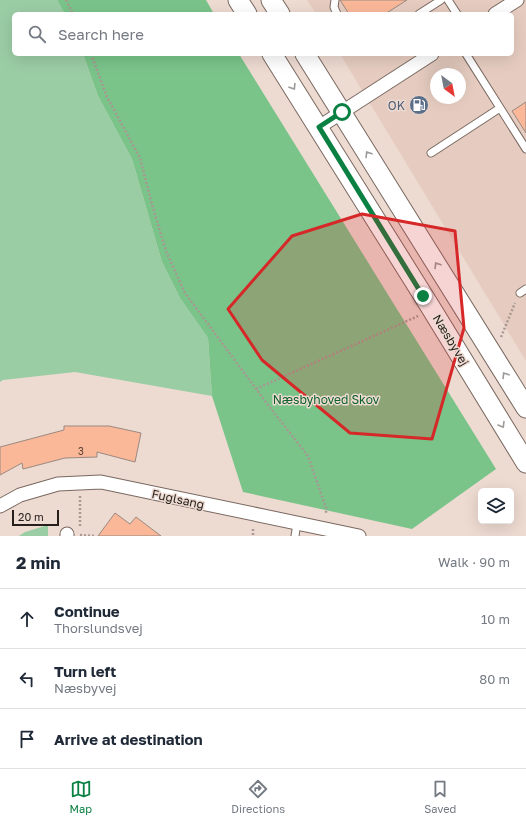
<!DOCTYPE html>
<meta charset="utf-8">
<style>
body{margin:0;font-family:"Golos Text",sans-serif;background:#f6f6f7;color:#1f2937}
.controls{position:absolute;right:12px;bottom:12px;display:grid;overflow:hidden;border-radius:6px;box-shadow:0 4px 16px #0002}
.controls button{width:36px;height:36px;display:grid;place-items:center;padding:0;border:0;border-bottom:1px solid #e0e1e3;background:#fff;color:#1f2937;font:20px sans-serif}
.compass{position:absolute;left:430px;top:68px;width:36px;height:36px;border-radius:50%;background:#fff;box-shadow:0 4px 16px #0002;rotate:148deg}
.scale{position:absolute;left:12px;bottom:10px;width:47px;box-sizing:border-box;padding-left:4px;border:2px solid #251e1b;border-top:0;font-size:11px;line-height:14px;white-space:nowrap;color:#251e1b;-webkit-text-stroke:3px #eddad1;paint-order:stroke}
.stop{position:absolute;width:12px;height:12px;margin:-9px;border:3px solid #0b8043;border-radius:50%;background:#fff}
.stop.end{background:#0b8043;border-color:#fff;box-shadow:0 1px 4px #0008}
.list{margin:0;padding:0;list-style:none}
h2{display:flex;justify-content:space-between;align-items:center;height:52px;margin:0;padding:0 16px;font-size:17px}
h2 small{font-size:13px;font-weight:400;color:#747a83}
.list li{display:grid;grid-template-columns:26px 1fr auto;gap:12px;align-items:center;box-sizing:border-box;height:60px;padding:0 16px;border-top:1px solid #e0e1e3}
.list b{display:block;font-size:15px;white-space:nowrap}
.list p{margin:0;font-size:13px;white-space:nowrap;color:#747a83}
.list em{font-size:13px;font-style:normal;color:#747a83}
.icon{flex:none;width:22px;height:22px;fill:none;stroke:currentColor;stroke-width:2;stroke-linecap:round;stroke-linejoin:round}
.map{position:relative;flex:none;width:526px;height:536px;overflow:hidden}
.search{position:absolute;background:#fff;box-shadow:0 4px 16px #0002;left:12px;right:12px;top:12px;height:44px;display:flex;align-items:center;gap:10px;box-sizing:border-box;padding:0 14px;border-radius:6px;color:#747a83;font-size:15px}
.sheet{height:232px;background:#fff}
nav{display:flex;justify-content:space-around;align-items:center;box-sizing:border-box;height:56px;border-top:1px solid #e0e1e3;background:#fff;font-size:11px;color:#747a83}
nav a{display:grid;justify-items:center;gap:2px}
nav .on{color:#0b8043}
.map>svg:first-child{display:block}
.built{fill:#e6ccc0;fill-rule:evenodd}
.green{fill:#9bcda5}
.forest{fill:#7ac48a}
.building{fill:#fab898;stroke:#9a8981}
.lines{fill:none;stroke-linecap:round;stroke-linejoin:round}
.lane-casing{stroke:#7a6961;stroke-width:9}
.street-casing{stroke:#7a6961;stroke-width:15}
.secondary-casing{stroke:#7a6961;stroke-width:21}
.path{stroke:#a79891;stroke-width:2.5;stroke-dasharray:2 2;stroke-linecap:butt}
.lane{stroke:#fff;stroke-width:7}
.street{stroke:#fff;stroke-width:13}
.secondary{stroke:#fff;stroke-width:19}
.oneway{stroke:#9d9a98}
.route{stroke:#0b8043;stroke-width:5}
.marked{fill:#d62828;fill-opacity:0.2;stroke:#d62828;stroke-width:3;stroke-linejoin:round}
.labels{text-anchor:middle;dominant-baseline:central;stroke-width:3;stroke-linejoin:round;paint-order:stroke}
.number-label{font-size:10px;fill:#5a443a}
.service-label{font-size:12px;fill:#4e5e75;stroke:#eddad1;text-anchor:end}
.street-label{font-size:12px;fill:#251e1b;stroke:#eddad1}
.park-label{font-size:12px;fill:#0c612c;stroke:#eddad1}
</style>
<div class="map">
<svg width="526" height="536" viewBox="0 0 526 536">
<rect width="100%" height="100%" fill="#eddad1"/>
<path class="built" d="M 307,0 L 526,0 L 526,361 L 340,54 L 512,54 L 512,14 L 316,14 ZM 436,74 L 460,74 L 460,98 L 436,98 Z"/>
<path class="green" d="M 0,0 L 57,0 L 65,14 L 14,14 L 14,54 L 83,54 L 98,96 L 132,159 L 162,262 L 180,298 L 208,338 L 212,396 L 75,372 L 3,380 L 0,382 Z
M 48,525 L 48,536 L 19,536 L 25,532 Z"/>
<path class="forest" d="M 57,0 L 206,0 L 214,14 L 65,14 Z
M 83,54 L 239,54 L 496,469 L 412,529 L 243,492 L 212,396 L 208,338 L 180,298 L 162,262 L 132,159 L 98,96 Z"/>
<path class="building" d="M 340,0 L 407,0 L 385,14 L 349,14 Z
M 526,102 L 526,133 L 512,111 Z
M 64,426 L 109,426 L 141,433 L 135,462 L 97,452 L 97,457 L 65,458 L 23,469 L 22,463 L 0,475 L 0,447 L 64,430 Z
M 115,513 L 130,524 L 136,517 L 161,536 L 98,536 Z"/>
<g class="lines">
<defs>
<path id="lane" d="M 335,0 L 334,7 L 337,14
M 448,0 L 457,14
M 419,14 L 441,0
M 466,54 L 526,149
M 431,153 L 500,108
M 520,293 L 526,289
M 295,536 L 297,523"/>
<path id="street" d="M 495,14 L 517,0
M 319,127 L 432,54
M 0,506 L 20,495 L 58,484 L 101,482 L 359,536
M 67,534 L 67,536"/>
<path id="secondary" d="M 238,0 L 247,14
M 271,0 L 280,14
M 272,54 L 431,308 L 526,463
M 305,54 L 526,408"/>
</defs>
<use href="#lane" class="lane-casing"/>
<use href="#street" class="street-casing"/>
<use href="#secondary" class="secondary-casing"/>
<path class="path" d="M 66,0 L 73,14
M 91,54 L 107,97 L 140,158 L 151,201 L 166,251 L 185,293 L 268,405 L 308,456 L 326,508 L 326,514
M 501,337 L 515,303
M 256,389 L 418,316
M 80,526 L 80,496
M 253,529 L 253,536
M 80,535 L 94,536"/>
<use href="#lane" class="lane"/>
<use href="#street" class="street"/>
<use href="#secondary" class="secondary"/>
</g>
<defs><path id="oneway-chevron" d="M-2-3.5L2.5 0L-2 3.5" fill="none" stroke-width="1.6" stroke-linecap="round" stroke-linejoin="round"/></defs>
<g class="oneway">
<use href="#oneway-chevron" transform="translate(293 87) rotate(58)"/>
<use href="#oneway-chevron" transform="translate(368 154) rotate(-122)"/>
<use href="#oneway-chevron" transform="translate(437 265) rotate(-122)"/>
<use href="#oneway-chevron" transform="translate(505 375) rotate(-122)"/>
<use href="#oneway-chevron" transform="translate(502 425) rotate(59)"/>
</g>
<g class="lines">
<path class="route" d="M 342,112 L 319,127 L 423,296"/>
</g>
<path class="marked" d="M 362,214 L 455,231 L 464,328 L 432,439 L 350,433 L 262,360 L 228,309 L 292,236 Z"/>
<defs>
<symbol id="fuel-disc" viewBox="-11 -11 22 22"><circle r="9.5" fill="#5c6f8a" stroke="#eddad1"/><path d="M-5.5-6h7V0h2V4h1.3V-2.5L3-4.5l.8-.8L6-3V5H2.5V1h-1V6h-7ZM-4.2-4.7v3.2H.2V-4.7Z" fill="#fff"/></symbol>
</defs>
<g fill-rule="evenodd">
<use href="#fuel-disc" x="408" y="94" width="22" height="22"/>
</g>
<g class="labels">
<g class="number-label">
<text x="81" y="451">3</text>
</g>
<g class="service-label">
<text x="405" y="105">OK</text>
</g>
<g class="street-label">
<text transform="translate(451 340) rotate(59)">Næsbyvej</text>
<text transform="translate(178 499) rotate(12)">Fuglsang</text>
</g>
<g class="park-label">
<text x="326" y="399">Næsbyhoved Skov</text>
</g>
</g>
</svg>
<div class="controls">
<button><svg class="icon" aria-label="layers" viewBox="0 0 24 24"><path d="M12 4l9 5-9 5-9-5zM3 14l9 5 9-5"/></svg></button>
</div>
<svg class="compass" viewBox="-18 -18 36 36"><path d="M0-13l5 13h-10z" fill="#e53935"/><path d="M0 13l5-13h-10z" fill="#747a83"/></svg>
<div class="scale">20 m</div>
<div class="stop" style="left:342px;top:112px"></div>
<div class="stop end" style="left:423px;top:296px"></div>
<div class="search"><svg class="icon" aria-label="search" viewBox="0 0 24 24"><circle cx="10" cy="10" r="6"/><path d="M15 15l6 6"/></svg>Search here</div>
</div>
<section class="sheet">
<h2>2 min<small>Walk · 90 m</small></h2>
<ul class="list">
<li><svg class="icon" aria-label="ahead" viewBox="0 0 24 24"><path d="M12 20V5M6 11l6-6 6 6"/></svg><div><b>Continue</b><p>Thorslundsvej</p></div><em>10 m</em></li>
<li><svg class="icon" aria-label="left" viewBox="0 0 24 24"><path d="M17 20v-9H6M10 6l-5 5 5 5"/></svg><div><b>Turn left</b><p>Næsbyvej</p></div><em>80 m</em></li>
<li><svg class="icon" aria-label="arrive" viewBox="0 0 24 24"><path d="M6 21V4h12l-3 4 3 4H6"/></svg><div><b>Arrive at destination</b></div></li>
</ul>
</section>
<nav>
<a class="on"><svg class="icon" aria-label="map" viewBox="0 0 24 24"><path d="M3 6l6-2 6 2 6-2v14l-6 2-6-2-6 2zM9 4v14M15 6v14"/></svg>Map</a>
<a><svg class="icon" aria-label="directions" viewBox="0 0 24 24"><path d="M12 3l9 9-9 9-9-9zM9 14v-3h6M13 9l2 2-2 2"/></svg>Directions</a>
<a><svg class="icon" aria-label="saved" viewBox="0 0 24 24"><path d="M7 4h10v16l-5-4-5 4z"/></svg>Saved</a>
</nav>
